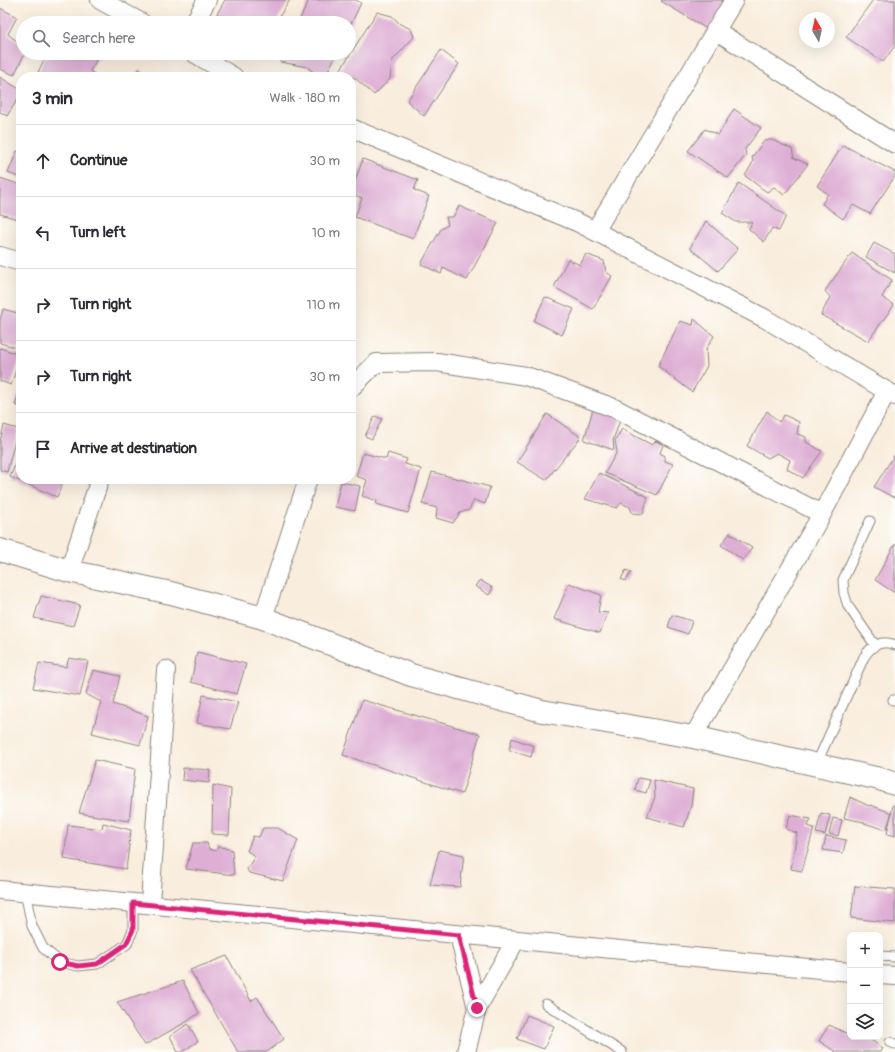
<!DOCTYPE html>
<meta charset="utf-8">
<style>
body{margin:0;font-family:Pangolin,sans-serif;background:#f2f2f3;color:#2b2b33}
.controls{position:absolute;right:12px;bottom:12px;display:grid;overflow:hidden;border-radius:8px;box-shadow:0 4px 16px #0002}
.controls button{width:36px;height:36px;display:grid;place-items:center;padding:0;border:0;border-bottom:1px solid #e1e1e2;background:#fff;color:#2b2b33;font:20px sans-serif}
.compass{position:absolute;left:799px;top:12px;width:36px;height:36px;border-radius:50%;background:#fff;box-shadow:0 4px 16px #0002;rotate:351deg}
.stop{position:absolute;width:12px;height:12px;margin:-9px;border:3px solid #db2777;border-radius:50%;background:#fff}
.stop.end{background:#db2777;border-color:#fff;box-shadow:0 1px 4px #0008}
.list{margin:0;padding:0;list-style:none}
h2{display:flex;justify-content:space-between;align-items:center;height:52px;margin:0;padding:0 16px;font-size:17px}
h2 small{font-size:13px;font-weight:400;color:#7c7c81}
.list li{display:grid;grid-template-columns:26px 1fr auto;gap:12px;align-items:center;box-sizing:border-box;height:72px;padding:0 16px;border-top:1px solid #e1e1e2}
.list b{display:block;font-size:15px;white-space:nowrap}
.list em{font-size:13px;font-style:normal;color:#7c7c81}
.icon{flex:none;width:22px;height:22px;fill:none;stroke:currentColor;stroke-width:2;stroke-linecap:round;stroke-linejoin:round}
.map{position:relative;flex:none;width:895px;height:1052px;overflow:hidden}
.search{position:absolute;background:#fff;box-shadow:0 4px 16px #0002;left:16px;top:16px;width:340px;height:44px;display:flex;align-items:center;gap:10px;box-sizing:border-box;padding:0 14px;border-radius:22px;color:#7c7c81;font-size:15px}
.panel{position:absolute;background:#fff;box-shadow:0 4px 16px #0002;left:16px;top:72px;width:340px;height:412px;border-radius:16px}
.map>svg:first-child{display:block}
.building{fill:#deaed5}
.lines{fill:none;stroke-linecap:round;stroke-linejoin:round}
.service-casing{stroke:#8a847c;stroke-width:11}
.minor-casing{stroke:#8a847c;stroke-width:20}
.tertiary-casing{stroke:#8a847c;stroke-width:24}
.service{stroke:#fff;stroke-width:9}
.minor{stroke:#fff;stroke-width:18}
.tertiary{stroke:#fff;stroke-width:22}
.route{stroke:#db2777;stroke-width:5}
</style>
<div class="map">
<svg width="895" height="1052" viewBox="0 0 895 1052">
<rect width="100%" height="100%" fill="#fdfcf7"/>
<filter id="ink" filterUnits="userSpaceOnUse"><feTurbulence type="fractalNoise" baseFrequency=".025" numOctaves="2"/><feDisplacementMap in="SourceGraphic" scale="8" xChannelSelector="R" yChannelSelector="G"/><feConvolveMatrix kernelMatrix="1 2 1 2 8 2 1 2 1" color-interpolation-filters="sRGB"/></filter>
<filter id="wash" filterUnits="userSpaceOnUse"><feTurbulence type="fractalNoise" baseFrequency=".012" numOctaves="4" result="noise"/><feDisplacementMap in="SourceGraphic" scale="16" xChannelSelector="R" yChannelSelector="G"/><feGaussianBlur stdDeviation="0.9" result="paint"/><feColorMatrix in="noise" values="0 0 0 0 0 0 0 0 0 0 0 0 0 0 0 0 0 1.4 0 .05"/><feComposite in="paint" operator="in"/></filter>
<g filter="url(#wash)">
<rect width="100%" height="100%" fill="#f9eddd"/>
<g id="blocks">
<path class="building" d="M 225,0 L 290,0 L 275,23 L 238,23 L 217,14 Z
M 309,0 L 356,0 L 361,3 L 349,28 L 349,23 L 298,23 Z
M 662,0 L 729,0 L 707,29 L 661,1 Z
M 873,0 L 895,0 L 895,46 L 883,62 L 846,37 Z
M 0,8 L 17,17 L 8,34 L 19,43 L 23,44 L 23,53 L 25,53 L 14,75 L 0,69 Z
M 377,12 L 392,16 L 400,24 L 411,29 L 414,37 L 392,61 L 390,79 L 374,95 L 355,78 L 339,72 Z
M 441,50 L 459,64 L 424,116 L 407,101 Z
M 47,53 L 99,53 L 100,54 L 90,71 L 96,75 L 95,77 L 36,77 Z
M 284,53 L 337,53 L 325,77 L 320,77 L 307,67 L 280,62 Z
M 139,69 L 144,73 L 151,77 L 135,77 Z
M 0,77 L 21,90 L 21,94 L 7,116 L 0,112 Z
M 734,109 L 761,128 L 745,149 L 746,155 L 728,178 L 688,151 L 705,129 L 718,135 Z
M 765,140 L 772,140 L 792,149 L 794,158 L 808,164 L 784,195 L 774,187 L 767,192 L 745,176 L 753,162 L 752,157 Z
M 843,145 L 895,172 L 895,176 L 870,214 L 853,205 L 843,219 L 822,204 L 828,194 L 817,186 Z
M 17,151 L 21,152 L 21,178 L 8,173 Z
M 363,159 L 418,180 L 414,190 L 429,196 L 413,239 L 355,217 L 362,198 L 351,194 L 351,192 Z
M 0,178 L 21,185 L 21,220 L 0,214 Z
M 739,183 L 786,216 L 779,231 L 772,228 L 764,242 L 749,229 L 752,222 L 736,222 L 722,213 Z
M 459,206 L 498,223 L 467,280 L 443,268 L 441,274 L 421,264 L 441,229 L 448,225 L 446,217 L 453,217 Z
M 706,221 L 738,249 L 718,271 L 690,248 Z
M 874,243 L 895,254 L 895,273 L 866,257 Z
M 852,253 L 892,280 L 882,297 L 894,305 L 868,341 L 821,315 L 830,297 L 825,291 Z
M 586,254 L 604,261 L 606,272 L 612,276 L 593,309 L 554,287 L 568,259 L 580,265 Z
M 545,297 L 574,309 L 562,335 L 534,321 Z
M 3,309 L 21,314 L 21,349 L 0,343 L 0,320 Z
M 694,319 L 714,336 L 706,349 L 707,366 L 692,392 L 658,366 L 680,321 L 693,325 Z
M 0,348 L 21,355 L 11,385 L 0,381 Z
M 21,388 L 21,407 L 15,405 Z
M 593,409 L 621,417 L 613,440 L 614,450 L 584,440 Z
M 767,411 L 779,422 L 784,415 L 799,422 L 797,434 L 806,437 L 806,442 L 822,451 L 803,478 L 787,469 L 790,460 L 777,453 L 768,458 L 747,446 Z
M 547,414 L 581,437 L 546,480 L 517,462 Z
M 375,416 L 382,419 L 372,439 L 365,436 Z
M 4,425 L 18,429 L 7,472 L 0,470 L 0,441 Z
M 622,429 L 652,445 L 656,441 L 663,445 L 660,453 L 665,456 L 665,461 L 673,464 L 657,495 L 605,473 L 617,452 L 615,440 Z
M 21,451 L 21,479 L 64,479 L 57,497 L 10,477 Z
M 363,453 L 386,459 L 388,453 L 407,459 L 405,464 L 421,469 L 408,513 L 376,504 L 377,501 L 362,496 L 367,480 L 356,476 Z
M 895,454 L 895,498 L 874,487 Z
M 432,472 L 490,487 L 485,504 L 474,500 L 469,510 L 460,513 L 453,523 L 436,518 L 437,508 L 422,504 Z
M 599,473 L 648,497 L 643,514 L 632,513 L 630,507 L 621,503 L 617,508 L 585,499 Z
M 341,482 L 360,486 L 355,511 L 335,507 Z
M 730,533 L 752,548 L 743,560 L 721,545 Z
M 895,544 L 895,593 L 875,580 Z
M 626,570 L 631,572 L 626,581 L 621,579 Z
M 480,580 L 493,588 L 489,595 L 475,586 Z
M 569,583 L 601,595 L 598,612 L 608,613 L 600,633 L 554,619 Z
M 41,596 L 80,605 L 73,626 L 34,618 Z
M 672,615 L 692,621 L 688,634 L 668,627 Z
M 197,652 L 246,664 L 237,694 L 191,682 Z
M 69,658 L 88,661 L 80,696 L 33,688 L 39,663 L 66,667 Z
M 93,670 L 120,676 L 113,704 L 148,716 L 140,745 L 92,733 L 101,702 L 86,694 Z
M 203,695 L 238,702 L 230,729 L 197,723 Z
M 362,700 L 480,734 L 462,794 L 343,755 Z
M 512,738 L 534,746 L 531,757 L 509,750 Z
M 95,760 L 135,769 L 129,821 L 79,813 Z
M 183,768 L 210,770 L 209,783 L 182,780 Z
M 638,778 L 650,780 L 646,793 L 635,790 Z
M 654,780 L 693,789 L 691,806 L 684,827 L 647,817 L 655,797 Z
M 213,785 L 231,789 L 229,835 L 212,834 Z
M 850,797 L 869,806 L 870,805 L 892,813 L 886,830 L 864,823 L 864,822 L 844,818 Z
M 893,805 L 895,805 L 895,836 L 887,834 Z
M 821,813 L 830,815 L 825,835 L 816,833 Z
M 790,815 L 811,819 L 808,826 L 814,828 L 802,871 L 791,869 L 797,833 L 786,829 Z
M 833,818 L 842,820 L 838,836 L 829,834 Z
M 103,823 L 131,830 L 126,869 L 64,859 L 68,825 L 102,829 Z
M 263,828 L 278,828 L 298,840 L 283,881 L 249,873 L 247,869 L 255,856 L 247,851 L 253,836 L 259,837 Z
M 826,836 L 846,840 L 843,853 L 823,850 Z
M 193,843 L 207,843 L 209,849 L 216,851 L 218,846 L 232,850 L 234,875 L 186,869 Z
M 439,850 L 464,855 L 460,887 L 430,885 Z
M 855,886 L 895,889 L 895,923 L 851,918 Z
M 227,956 L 251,1001 L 257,997 L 284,1039 L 267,1052 L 238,1052 L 190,970 Z
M 183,981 L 199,1013 L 188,1021 L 145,1045 L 117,1002 Z
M 527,1015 L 554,1026 L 544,1049 L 517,1039 Z
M 188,1024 L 198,1041 L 182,1052 L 178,1052 L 170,1036 Z
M 829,1025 L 850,1035 L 850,1037 L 856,1039 L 857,1037 L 866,1037 L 883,1048 L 881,1052 L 836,1052 L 819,1041 Z"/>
</g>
</g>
<g filter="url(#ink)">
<use href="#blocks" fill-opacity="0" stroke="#8a847c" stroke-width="1"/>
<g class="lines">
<defs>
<path id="service" d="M 870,521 L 843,580 L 844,593 L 848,606 L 875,645
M 893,700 L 895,700
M 816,765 L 864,657 C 871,646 882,639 895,645
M 25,892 L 32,926 L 43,948 L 60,962 L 78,966 L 97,964 L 127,944 L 133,930 L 133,903
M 880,956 L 895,957
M 546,1004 L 622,1052
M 890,1042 L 895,1044"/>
<path id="minor" d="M 100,0 L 142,23
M 194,23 L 207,0
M 715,30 L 895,144
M 194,53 L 234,77
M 351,128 L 579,223 L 764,318 L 895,396
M 595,231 L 734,0
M 0,256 L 21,262
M 351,388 L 376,363 L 437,362 L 526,376 L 614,408 L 822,514
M 69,571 L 100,479
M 263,618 L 308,479
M 693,737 L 822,514 L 887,391
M 0,890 L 850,972
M 150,904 L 166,670
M 459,935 L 477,1008
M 880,975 L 895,976
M 466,1052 L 477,1008 L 516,940"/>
<path id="tertiary" d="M 0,550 L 69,571 L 171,593 L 263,618 L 411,675 L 542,711 L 693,737 L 880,779 L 895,784"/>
</defs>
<use href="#service" class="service-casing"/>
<use href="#minor" class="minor-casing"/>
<use href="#tertiary" class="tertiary-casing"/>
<use href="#service" class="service"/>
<use href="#minor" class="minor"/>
<use href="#tertiary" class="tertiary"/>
</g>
</g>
<g class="lines" filter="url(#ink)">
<path class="route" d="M 60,962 L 78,966 L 97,964 L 126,944 L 133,930 L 133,903 L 459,935 L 477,1008"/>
</g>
</svg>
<div class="controls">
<button>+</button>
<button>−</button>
<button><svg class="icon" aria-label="layers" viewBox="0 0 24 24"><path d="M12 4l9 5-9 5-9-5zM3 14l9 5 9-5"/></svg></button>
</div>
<svg class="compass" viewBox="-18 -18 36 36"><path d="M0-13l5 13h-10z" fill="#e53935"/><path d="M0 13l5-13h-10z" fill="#7c7c81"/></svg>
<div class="stop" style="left:60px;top:962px"></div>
<div class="stop end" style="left:477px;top:1008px"></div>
<div class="search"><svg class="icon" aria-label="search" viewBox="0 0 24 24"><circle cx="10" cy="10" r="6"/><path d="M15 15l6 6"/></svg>Search here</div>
<section class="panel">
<h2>3 min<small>Walk · 180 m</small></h2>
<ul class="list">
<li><svg class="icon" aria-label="ahead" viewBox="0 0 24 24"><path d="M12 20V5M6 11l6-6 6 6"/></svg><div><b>Continue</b></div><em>30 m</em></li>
<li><svg class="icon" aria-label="left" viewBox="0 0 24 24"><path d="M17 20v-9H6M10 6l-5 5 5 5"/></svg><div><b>Turn left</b></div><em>10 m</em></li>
<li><svg class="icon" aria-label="right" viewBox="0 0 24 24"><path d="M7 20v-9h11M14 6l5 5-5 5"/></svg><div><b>Turn right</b></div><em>110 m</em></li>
<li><svg class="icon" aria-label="right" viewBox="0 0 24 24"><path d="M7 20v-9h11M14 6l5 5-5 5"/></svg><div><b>Turn right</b></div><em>30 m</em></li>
<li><svg class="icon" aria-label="arrive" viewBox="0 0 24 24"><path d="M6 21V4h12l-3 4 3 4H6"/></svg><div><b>Arrive at destination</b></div></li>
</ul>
</section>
</div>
